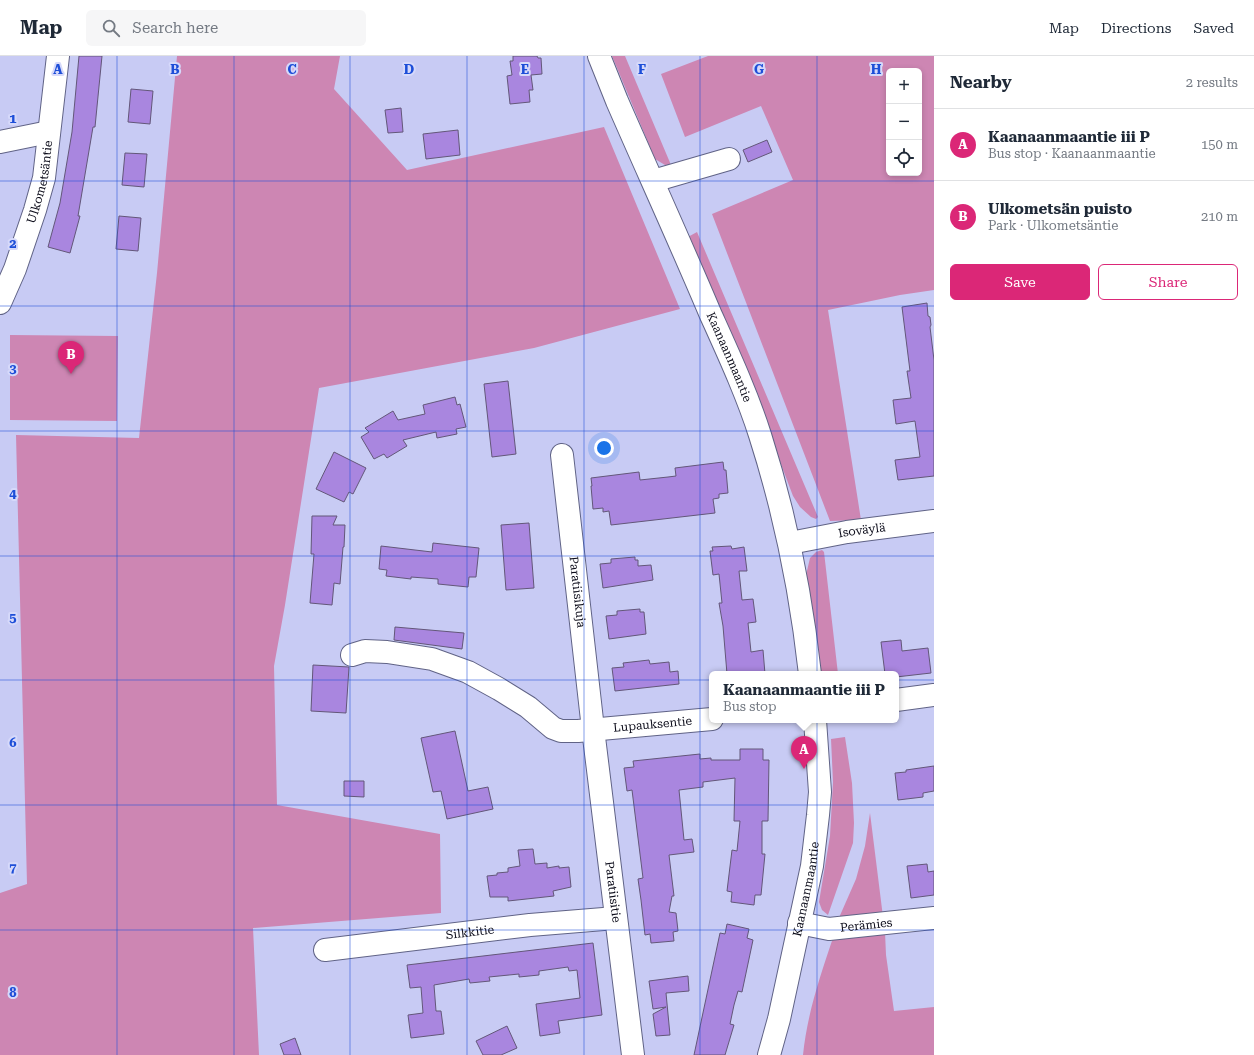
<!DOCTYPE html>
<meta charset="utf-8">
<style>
body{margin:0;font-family:"Roboto Serif",serif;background:#f6f6f7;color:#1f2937}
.controls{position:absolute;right:12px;top:12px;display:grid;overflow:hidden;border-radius:6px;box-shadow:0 2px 6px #0003}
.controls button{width:36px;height:36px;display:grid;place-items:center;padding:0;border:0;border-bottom:1px solid #e0e1e3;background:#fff;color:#1f2937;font:20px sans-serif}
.you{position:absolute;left:604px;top:392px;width:14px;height:14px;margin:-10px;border:3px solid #fff;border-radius:50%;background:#1a73e8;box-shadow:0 0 0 6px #1a73e833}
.badge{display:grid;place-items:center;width:26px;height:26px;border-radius:50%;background:#db2777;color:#fff;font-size:13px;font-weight:700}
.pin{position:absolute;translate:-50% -33px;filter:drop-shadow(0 1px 2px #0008)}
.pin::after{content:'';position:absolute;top:21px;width:14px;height:12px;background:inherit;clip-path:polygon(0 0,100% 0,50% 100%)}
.popup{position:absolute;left:709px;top:615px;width:190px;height:52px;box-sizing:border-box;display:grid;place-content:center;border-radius:6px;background:#fff;filter:drop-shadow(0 1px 3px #0005);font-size:13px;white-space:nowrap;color:#747a83}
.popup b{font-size:15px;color:#1f2937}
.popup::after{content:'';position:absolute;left:50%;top:100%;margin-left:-8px;border:8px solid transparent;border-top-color:#fff}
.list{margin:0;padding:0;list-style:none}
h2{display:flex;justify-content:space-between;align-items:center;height:52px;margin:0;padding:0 16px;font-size:17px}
h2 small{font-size:13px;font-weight:400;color:#747a83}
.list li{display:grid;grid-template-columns:26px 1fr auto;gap:12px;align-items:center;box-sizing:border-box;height:72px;padding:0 16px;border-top:1px solid #e0e1e3}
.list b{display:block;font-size:15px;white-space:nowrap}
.list p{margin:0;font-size:13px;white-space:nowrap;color:#747a83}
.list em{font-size:13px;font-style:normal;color:#747a83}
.actions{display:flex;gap:8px;padding:12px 16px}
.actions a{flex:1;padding:9px 0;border:1px solid #db2777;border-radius:6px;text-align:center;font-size:14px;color:#db2777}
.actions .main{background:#db2777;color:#fff}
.icon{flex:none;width:22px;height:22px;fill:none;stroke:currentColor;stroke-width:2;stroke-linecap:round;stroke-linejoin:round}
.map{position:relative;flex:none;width:934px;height:999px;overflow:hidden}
header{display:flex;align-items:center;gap:24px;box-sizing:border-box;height:56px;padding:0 20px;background:#fff;border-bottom:1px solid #e0e1e3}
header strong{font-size:19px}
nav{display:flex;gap:22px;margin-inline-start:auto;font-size:14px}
.search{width:280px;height:36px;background:#f6f6f7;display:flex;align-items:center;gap:10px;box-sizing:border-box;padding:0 14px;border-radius:6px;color:#747a83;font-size:15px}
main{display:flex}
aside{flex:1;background:#fff}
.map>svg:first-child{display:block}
.green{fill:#cd86b3;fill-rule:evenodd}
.building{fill:#a986df;stroke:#635779}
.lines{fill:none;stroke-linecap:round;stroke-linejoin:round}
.minor-casing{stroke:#606386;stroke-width:24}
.minor{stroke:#fff;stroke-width:22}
.grid{fill:none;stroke:#1d4ed8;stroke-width:1;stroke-opacity:0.55}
.labels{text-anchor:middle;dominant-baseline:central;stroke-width:4;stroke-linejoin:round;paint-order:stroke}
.street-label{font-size:12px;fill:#0e0e1c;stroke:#d6d9fa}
.grid-label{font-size:13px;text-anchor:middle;font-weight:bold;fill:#1d4ed8;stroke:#d6d9fa;stroke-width:4;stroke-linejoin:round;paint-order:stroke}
</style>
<header>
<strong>Map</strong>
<div class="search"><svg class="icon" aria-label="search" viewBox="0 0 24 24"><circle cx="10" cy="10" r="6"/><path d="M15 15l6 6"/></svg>Search here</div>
<nav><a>Map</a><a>Directions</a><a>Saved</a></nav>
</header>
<main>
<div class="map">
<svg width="934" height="999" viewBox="0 0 934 999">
<rect width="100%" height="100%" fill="#c8cbf4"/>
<path class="green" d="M 177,0 L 340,0 L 334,33 L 407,114 L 604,71 L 680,253 L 534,292 L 319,332 L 285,549 L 274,610 L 277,749 L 440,778 L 441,857 L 253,872 L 259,999 L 0,999 L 0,837 L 27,828 L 16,379 L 139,382 L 157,217 Z
M 612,0 L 625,0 L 671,109 L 665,109 L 655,103 Z
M 708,0 L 934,0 L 934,234 L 900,239 L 828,254 L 861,464 L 830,465 L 712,158 L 793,124 L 761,50 L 685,81 L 661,18 ZM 889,15 L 919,15 L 919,117 L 889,117 Z
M 697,176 L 818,461 L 816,463 L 811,461 L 800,451 L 793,440 L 770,379 L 686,182 Z
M 10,279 L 118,280 L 117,365 L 10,364 Z
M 822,494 L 824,496 L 838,618 L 820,618 L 806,519 L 810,502 L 816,496 Z
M 845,681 L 852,727 L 854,767 L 853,787 L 828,859 L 822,854 L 819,846 L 830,780 L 833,726 L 831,683 Z
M 870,757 L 883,861 L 838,864 L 856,823 L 865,790 Z
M 885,876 L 886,899 L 894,955 L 934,951 L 934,999 L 803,999 C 807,959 820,920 833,882 Z"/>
<path class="building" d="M 79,0 L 102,0 L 95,71 L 93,71 L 78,160 L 80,160 L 70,197 L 48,191 L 60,147 L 72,76 Z
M 513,0 L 537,0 L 538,2 L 541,2 L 542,18 L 531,19 L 533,34 L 529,34 L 530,46 L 510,48 L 507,20 L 512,19 L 510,5 L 513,5 Z
M 131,33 L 153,35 L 150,68 L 128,66 Z
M 401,52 L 403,76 L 388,77 L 385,54 Z
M 458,74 L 460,99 L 426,103 L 423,78 Z
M 767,84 L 772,96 L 748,106 L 743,94 Z
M 125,97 L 147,98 L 144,131 L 122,129 Z
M 119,160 L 141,162 L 138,195 L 116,193 Z
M 927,247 L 928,260 L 930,261 L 931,269 L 930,271 L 934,304 L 934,420 L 898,424 L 895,404 L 920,401 L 915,365 L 896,368 L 893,344 L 911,342 L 907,315 L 910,315 L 902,251 Z
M 508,325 L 516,398 L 492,401 L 484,328 Z
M 455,341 L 457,349 L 460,348 L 466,371 L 456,373 L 457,378 L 437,382 L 436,376 L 403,384 L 407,390 L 387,402 L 384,398 L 374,403 L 361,381 L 369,376 L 365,372 L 393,355 L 398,364 L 425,358 L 423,349 Z
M 334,396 L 366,412 L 353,438 L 349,436 L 344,446 L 316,433 Z
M 723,406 L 724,414 L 726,414 L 728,437 L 719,438 L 719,442 L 713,443 L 715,457 L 611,469 L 609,455 L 603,456 L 603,452 L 593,453 L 591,430 L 592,430 L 591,422 L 639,416 L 640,424 L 668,421 L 676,420 L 675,412 Z
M 312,460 L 337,460 L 333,469 L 345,469 L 344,491 L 343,491 L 340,528 L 334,527 L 332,549 L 310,547 L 314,498 L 311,498 Z
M 529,467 L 534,532 L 506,534 L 501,469 Z
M 433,487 L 479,492 L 476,521 L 469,521 L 468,531 L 438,528 L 438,523 L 411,521 L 411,523 L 386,520 L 387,514 L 379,513 L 381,490 L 432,496 Z
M 731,490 L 732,493 L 744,491 L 747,515 L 739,515 L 742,544 L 753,543 L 756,566 L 748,567 L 751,596 L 763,594 L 765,618 L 727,618 L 723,570 L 719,547 L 722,547 L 719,518 L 713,519 L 710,495 L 713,495 L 712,491 Z
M 635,501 L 635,504 L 638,504 L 638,510 L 651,509 L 653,524 L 603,532 L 600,508 L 611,507 L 611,503 Z
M 640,553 L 640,556 L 644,556 L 646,578 L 609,583 L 606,560 L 617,559 L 617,555 Z
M 395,571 L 464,577 L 462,593 L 394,584 Z
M 901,584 L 902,595 L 928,592 L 931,617 L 896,621 L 896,618 L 885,618 L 881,586 Z
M 649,604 L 650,608 L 669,606 L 670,616 L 678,615 L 679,628 L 615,635 L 612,612 L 624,611 L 623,607 Z
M 313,609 L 349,611 L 346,657 L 311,655 Z
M 455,675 L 468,735 L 488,731 L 493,753 L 447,763 L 441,735 L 433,736 L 421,682 Z
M 740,693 L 763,693 L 763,704 L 769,704 L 768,765 L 762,765 L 762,798 L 765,798 L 761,839 L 755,839 L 754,849 L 731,846 L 732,836 L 727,835 L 732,794 L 737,795 L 740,765 L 734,765 L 735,722 L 703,726 L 703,731 L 679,734 L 684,784 L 692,783 L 694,796 L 669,799 L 674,840 L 672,840 L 669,856 L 676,857 L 678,875 L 673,876 L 674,885 L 651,887 L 650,878 L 645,879 L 641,844 L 638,823 L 643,822 L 632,734 L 627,735 L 624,712 L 634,711 L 633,705 L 700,698 L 700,703 L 711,702 L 711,704 L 740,704 Z
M 934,710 L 934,735 L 923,737 L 923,741 L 898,744 L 895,717 L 906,716 L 906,714 Z
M 344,725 L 364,725 L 364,741 L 344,740 Z
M 533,793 L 535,808 L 547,807 L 547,812 L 559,810 L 559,812 L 569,811 L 571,831 L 553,835 L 554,840 L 508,845 L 508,841 L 490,841 L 487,820 L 497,819 L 497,817 L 508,816 L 508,812 L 520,810 L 518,794 Z
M 927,808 L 928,816 L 934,815 L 934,839 L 911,842 L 907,810 Z
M 727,868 L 749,873 L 747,882 L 753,884 L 742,936 L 738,935 L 734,949 L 730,968 L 734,969 L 725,999 L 694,999 L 720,877 L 725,878 Z
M 593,887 L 602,959 L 558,965 L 560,977 L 540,980 L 536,948 L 580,942 L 577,914 L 569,915 L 568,911 L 539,915 L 539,919 L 519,921 L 519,918 L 489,921 L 490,925 L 470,927 L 469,923 L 434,929 L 436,955 L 441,955 L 444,978 L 411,982 L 408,959 L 423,957 L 421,931 L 410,932 L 407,909 Z
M 688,920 L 689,935 L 666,937 L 670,979 L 656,980 L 653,958 L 666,951 L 653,953 L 649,925 Z
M 507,970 L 517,992 L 501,999 L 483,999 L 476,985 Z
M 295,982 L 301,999 L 284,999 L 280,988 Z"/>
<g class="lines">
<defs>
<g id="minor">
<path id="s1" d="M 599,0 L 617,45 C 648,116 680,186 710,257 C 728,297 747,338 760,379 C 785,457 801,537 810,618"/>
<path d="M 0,86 L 49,76"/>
<path d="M 653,125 L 729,103"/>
<path id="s2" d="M 0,247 L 15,213 L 35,154 L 44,122 L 58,0"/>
<path id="s3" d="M 562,399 L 593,673 L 633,999"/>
<path id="s4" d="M 790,487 L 847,476 L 934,465"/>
<path id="s5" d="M 352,599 L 365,595 L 387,596 L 432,603 L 468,616 L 499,633 L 528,651 L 553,672 L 561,675 L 578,675 L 712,663"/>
<path d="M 896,644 L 934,639"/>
<path id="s6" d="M 799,867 L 829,873 L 934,862"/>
<path id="s7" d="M 325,894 L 530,869 L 616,862"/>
<path id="s8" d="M 769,999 L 779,963 L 812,810 L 818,759 L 820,736 L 815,664"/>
</g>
</defs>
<use href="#minor" class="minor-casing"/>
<use href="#minor" class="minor"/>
</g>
<path class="grid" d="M 117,0 L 117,999M 234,0 L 234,999M 350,0 L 350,999M 467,0 L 467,999M 584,0 L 584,999M 700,0 L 700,999M 817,0 L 817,999M 0,125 L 934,125M 0,250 L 934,250M 0,375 L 934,375M 0,500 L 934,500M 0,624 L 934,624M 0,749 L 934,749M 0,874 L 934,874"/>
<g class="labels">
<g class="street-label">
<text stroke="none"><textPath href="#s2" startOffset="128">Ulkometsäntie</textPath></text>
<text stroke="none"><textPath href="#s1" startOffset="328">Kaanaanmaantie</textPath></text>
<text stroke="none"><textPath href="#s4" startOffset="73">Isoväylä</textPath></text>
<text stroke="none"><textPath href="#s3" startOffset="138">Paratiisikuja</textPath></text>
<text stroke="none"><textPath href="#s5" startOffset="322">Lupauksentie</textPath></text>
<text stroke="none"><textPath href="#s8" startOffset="170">Kaanaanmaantie</textPath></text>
<text stroke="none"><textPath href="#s3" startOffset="440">Paratiisitie</textPath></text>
<text stroke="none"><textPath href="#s6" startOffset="68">Perämies</textPath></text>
<text stroke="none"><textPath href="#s7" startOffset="146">Silkkitie</textPath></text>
</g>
</g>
<g class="grid-label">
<text x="58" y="18">A</text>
<text x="175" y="18">B</text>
<text x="292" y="18">C</text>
<text x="409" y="18">D</text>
<text x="525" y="18">E</text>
<text x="642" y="18">F</text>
<text x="759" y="18">G</text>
<text x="876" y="18">H</text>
<text x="13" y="67">1</text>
<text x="13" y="192">2</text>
<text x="13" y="317">3</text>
<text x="13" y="442">4</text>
<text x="13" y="566">5</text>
<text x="13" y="691">6</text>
<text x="13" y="816">7</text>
<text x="13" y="941">8</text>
</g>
</svg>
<div class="controls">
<button>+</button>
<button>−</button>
<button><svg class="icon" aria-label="locate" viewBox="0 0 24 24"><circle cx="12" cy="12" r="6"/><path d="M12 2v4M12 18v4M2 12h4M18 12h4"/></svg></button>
</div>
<div class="you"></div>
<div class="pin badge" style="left:804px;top:713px">A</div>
<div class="popup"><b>Kaanaanmaantie iii P</b>Bus stop</div>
<div class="pin badge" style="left:71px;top:318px">B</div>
</div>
<aside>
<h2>Nearby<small>2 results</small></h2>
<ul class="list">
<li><span class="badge">A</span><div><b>Kaanaanmaantie iii P</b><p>Bus stop · Kaanaanmaantie</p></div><em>150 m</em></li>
<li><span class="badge">B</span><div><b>Ulkometsän puisto</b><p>Park · Ulkometsäntie</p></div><em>210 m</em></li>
</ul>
<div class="actions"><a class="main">Save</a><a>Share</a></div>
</aside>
</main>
